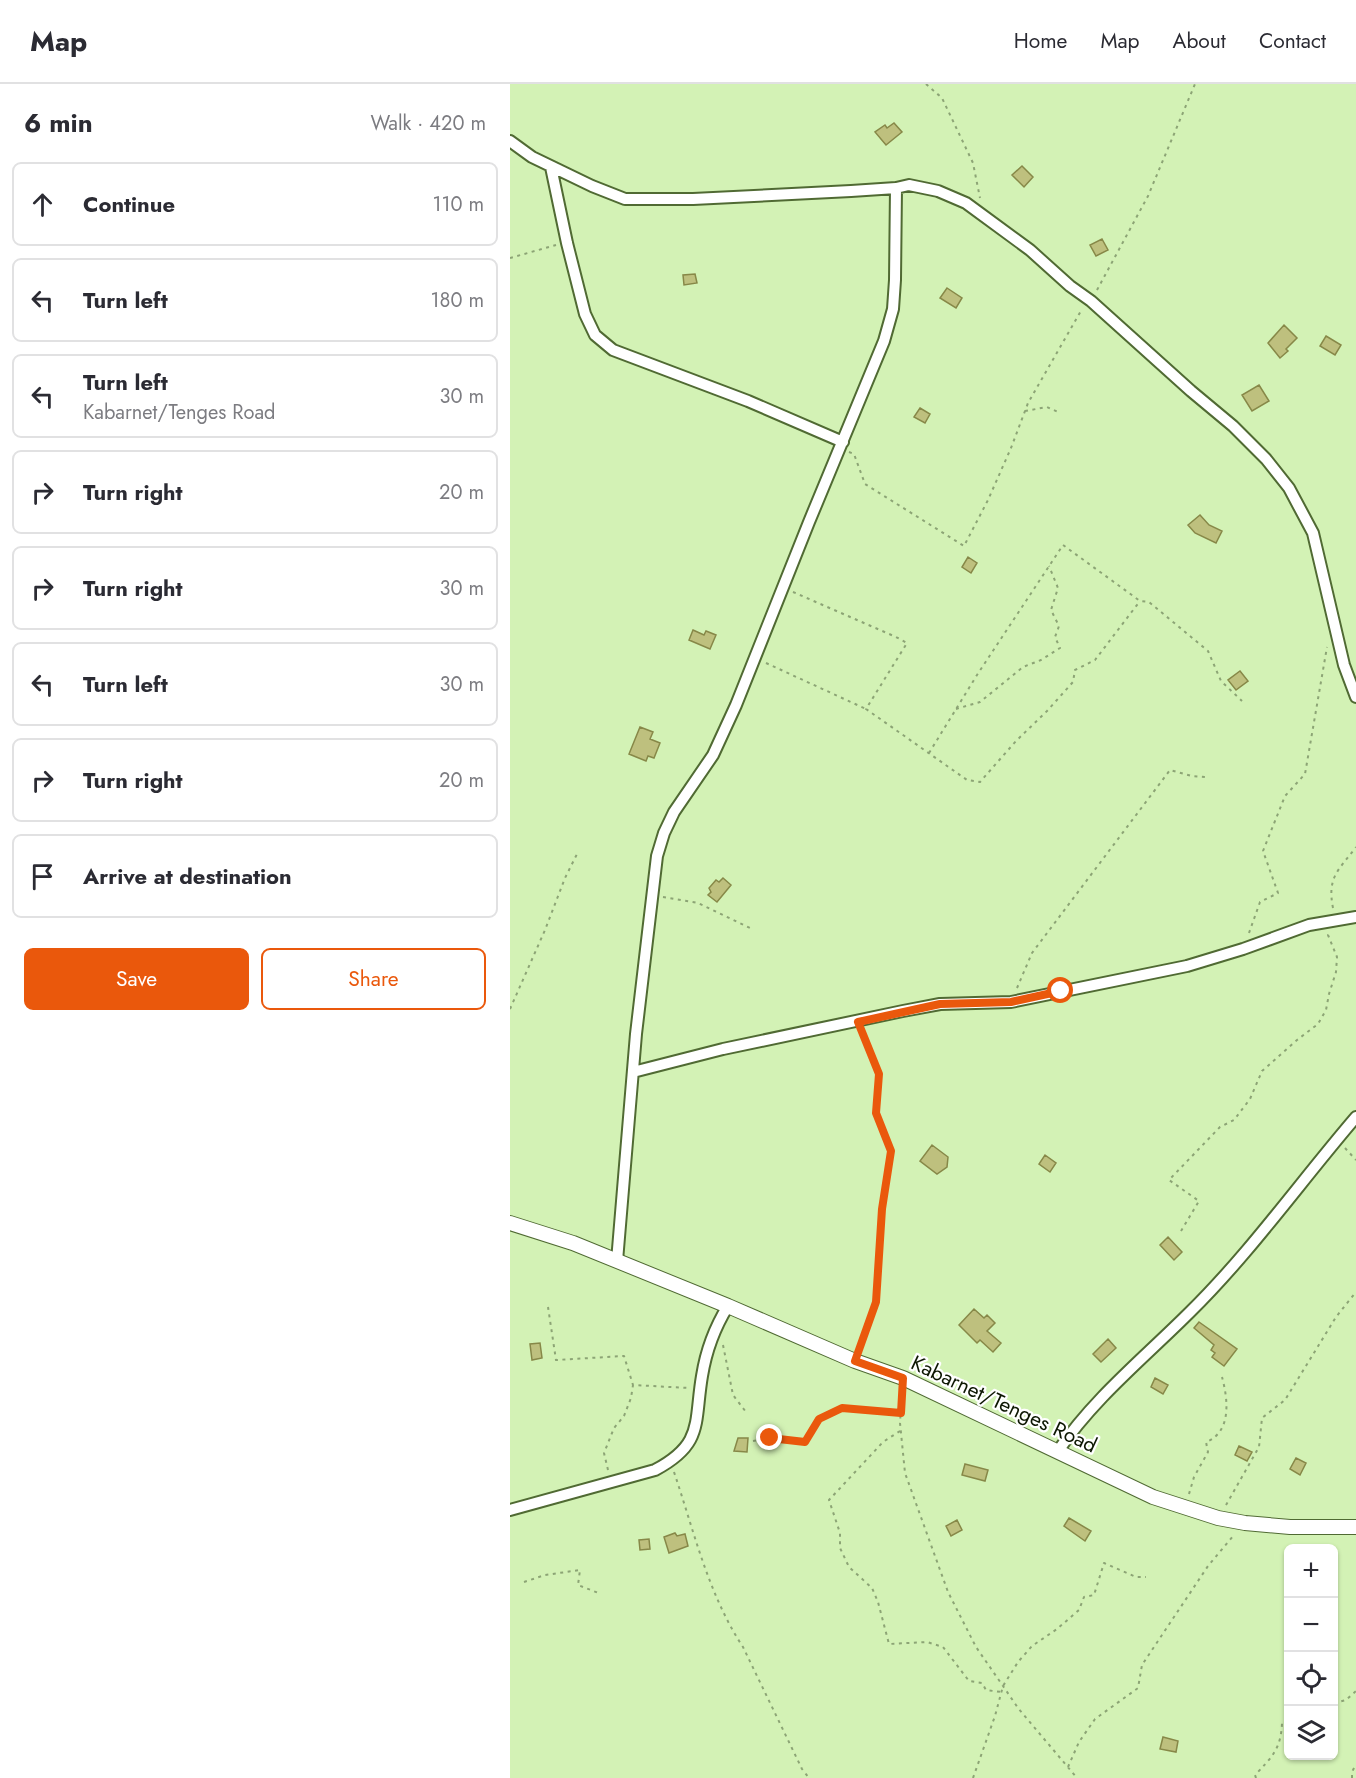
<!DOCTYPE html>
<meta charset="utf-8">
<style>
body{margin:0;font-family:Jost,sans-serif;background:#f7f7f7;color:#2b2b33}
.controls{position:absolute;right:18px;bottom:18px;display:grid;overflow:hidden;border-radius:9px;box-shadow:0 2px 4px #0004}
.controls button{width:54px;height:54px;display:grid;place-items:center;padding:0;border:0;border-bottom:2px solid #e1e1e2;background:#fff;color:#2b2b33;font:30px sans-serif}
.stop{position:absolute;width:18px;height:18px;margin:-14px;border:4px solid #ea580c;border-radius:50%;background:#fff}
.stop.end{background:#ea580c;border-color:#fff;box-shadow:0 2px 6px #0008}
.list{margin:0;padding:0;list-style:none}
h2{display:flex;justify-content:space-between;align-items:center;height:78px;margin:0;padding:0 24px;font-size:26px}
h2 small{font-size:20px;font-weight:400;color:#7c7c81}
.list li{display:grid;grid-template-columns:39px 1fr auto;gap:18px;align-items:center;box-sizing:border-box;height:84px;margin:0 12px 12px;padding:0 12px;border:2px solid #e1e1e2;border-radius:9px}
.list b{display:block;font-size:22px;white-space:nowrap}
.list p{margin:0;font-size:20px;white-space:nowrap;color:#7c7c81}
.list em{font-size:20px;font-style:normal;color:#7c7c81}
.actions{display:flex;gap:12px;padding:18px 24px}
.actions a{flex:1;padding:14px 0;border:2px solid #ea580c;border-radius:9px;text-align:center;font-size:21px;color:#ea580c}
.actions .main{background:#ea580c;color:#fff}
.icon{flex:none;width:33px;height:33px;fill:none;stroke:currentColor;stroke-width:2;stroke-linecap:round;stroke-linejoin:round}
.map{position:relative;flex:none;width:846px;height:1694px;overflow:hidden}
header{display:flex;align-items:center;gap:36px;box-sizing:border-box;height:84px;padding:0 30px;background:#fff;border-bottom:2px solid #e1e1e2}
header strong{font-size:28px}
nav{display:flex;gap:33px;margin-inline-start:auto;font-size:21px}
main{display:flex}
aside{flex:1;background:#fff}
.map>svg:first-child{display:block}
.building{fill:#bec07e;stroke:#878848;stroke-width:1.5}
.lines{fill:none;stroke-linecap:round;stroke-linejoin:round}
.minor-casing{stroke:#506a33;stroke-width:14}
.tertiary-casing{stroke:#506a33;stroke-width:16}
.path{stroke:#8ca475;stroke-width:2;stroke-dasharray:3 4.5;stroke-linecap:butt}
.minor{stroke:#fff;stroke-width:10}
.tertiary{stroke:#fff;stroke-width:14}
.route{stroke:#ea580c;stroke-width:8}
.labels{text-anchor:middle;dominant-baseline:central;stroke-width:4.5;stroke-linejoin:round;paint-order:stroke}
.street-label{font-size:21px;fill:#0d1702;stroke:#fff}
</style>
<header>
<strong>Map</strong>
<nav><a>Home</a><a>Map</a><a>About</a><a>Contact</a></nav>
</header>
<main>
<aside>
<h2>6 min<small>Walk · 420 m</small></h2>
<ul class="list">
<li><svg class="icon" aria-label="ahead" viewBox="0 0 24 24"><path d="M12 20V5M6 11l6-6 6 6"/></svg><div><b>Continue</b></div><em>110 m</em></li>
<li><svg class="icon" aria-label="left" viewBox="0 0 24 24"><path d="M17 20v-9H6M10 6l-5 5 5 5"/></svg><div><b>Turn left</b></div><em>180 m</em></li>
<li><svg class="icon" aria-label="left" viewBox="0 0 24 24"><path d="M17 20v-9H6M10 6l-5 5 5 5"/></svg><div><b>Turn left</b><p>Kabarnet/Tenges Road</p></div><em>30 m</em></li>
<li><svg class="icon" aria-label="right" viewBox="0 0 24 24"><path d="M7 20v-9h11M14 6l5 5-5 5"/></svg><div><b>Turn right</b></div><em>20 m</em></li>
<li><svg class="icon" aria-label="right" viewBox="0 0 24 24"><path d="M7 20v-9h11M14 6l5 5-5 5"/></svg><div><b>Turn right</b></div><em>30 m</em></li>
<li><svg class="icon" aria-label="left" viewBox="0 0 24 24"><path d="M17 20v-9H6M10 6l-5 5 5 5"/></svg><div><b>Turn left</b></div><em>30 m</em></li>
<li><svg class="icon" aria-label="right" viewBox="0 0 24 24"><path d="M7 20v-9h11M14 6l5 5-5 5"/></svg><div><b>Turn right</b></div><em>20 m</em></li>
<li><svg class="icon" aria-label="arrive" viewBox="0 0 24 24"><path d="M6 21V4h12l-3 4 3 4H6"/></svg><div><b>Arrive at destination</b></div></li>
</ul>
<div class="actions"><a class="main">Save</a><a>Share</a></div>
</aside>
<div class="map">
<svg width="846" height="1694" viewBox="0 0 846 1694">
<rect width="100%" height="100%" fill="#d3f2b5"/>
<path class="building" d="M 384,39 L 392,48 L 376,61 L 365,48 L 375,41 L 377,44 Z
M 512,82 L 523,93 L 514,103 L 502,91 Z
M 592,155 L 598,166 L 586,172 L 580,161 Z
M 185,190 L 187,199 L 174,201 L 173,191 Z
M 437,204 L 452,214 L 446,224 L 430,214 Z
M 774,241 L 787,254 L 776,265 L 778,267 L 770,274 L 758,259 Z
M 816,252 L 831,261 L 825,271 L 810,262 Z
M 749,301 L 759,317 L 742,327 L 732,311 Z
M 410,324 L 420,330 L 415,339 L 404,333 Z
M 690,431 L 699,441 L 712,447 L 706,459 L 685,449 L 678,441 Z
M 458,473 L 467,479 L 461,489 L 452,483 Z
M 183,546 L 194,551 L 196,547 L 206,551 L 200,565 L 179,556 Z
M 730,587 L 738,597 L 726,606 L 718,596 Z
M 130,643 L 143,648 L 140,655 L 150,659 L 144,674 L 138,672 L 136,677 L 119,670 Z
M 213,794 L 221,801 L 207,818 L 198,811 L 201,808 L 199,804 L 206,796 L 209,798 Z
M 422,1061 L 438,1073 L 437,1083 L 427,1090 L 410,1077 Z
M 535,1071 L 546,1079 L 540,1088 L 529,1080 Z
M 658,1153 L 672,1168 L 664,1176 L 650,1161 Z
M 464,1225 L 474,1234 L 477,1231 L 485,1239 L 477,1247 L 491,1259 L 483,1268 L 470,1256 L 467,1259 L 449,1241 Z
M 689,1238 L 727,1265 L 714,1282 L 702,1273 L 705,1269 L 701,1266 L 704,1261 L 684,1244 Z
M 598,1255 L 606,1264 L 591,1278 L 583,1270 Z
M 30,1259 L 32,1274 L 22,1276 L 20,1260 Z
M 645,1294 L 658,1301 L 653,1310 L 641,1303 Z
M 228,1354 L 238,1354 L 237,1368 L 224,1367 Z
M 729,1362 L 742,1368 L 737,1377 L 725,1371 Z
M 786,1374 L 796,1379 L 790,1391 L 780,1385 Z
M 455,1380 L 478,1386 L 475,1397 L 452,1391 Z
M 559,1434 L 581,1447 L 575,1457 L 554,1442 Z
M 447,1436 L 452,1446 L 441,1452 L 436,1442 Z
M 165,1449 L 167,1452 L 175,1450 L 178,1462 L 159,1469 L 154,1453 Z
M 139,1455 L 140,1465 L 130,1466 L 129,1456 Z
M 653,1653 L 668,1657 L 666,1668 L 650,1665 Z"/>
<g class="lines">
<defs>
<path id="minor" d="M 0,57 L 22,73 L 82,102 L 115,115 L 183,115 L 341,107 L 386,104 L 399,101 L 428,107 L 456,119 L 520,166 L 560,202 L 581,217 L 681,307 L 723,342 L 756,375 L 779,404 L 803,449 L 834,581 L 846,613
M 41,83 L 57,159 L 75,230 L 85,251 L 103,266 L 238,317 L 333,358
M 123,988 L 213,965 L 393,927 L 430,920 L 501,918 L 677,882 L 733,865 L 799,841 L 846,833
M 107,1177 L 126,950 L 147,772 L 154,749 L 164,728 L 203,671 L 226,621 L 299,438 L 374,257 L 383,225 L 385,196 L 386,104
M 548,1367 C 584,1314 635,1273 680,1228 C 740,1169 791,1097 846,1033
M 0,1426 L 145,1386 C 194,1360 184,1339 192,1292 C 196,1267 205,1243 218,1222"/>
<path id="tertiary" d="M 0,1139 L 63,1159 L 218,1222 L 345,1277 L 393,1294 L 643,1413 L 708,1434 L 735,1439 L 780,1443 L 846,1443"/>
</defs>
<use href="#minor" class="minor-casing"/>
<use href="#tertiary" class="tertiary-casing"/>
<path class="path" d="M 416,0 L 432,14 L 463,79 L 470,114
M 0,174 L 46,161
M 587,206 L 638,112 L 685,0
M 515,327 L 537,323 L 548,328
M 339,368 L 344,370 L 355,400 L 454,462 L 478,416 L 501,364 L 518,319 L 572,225
M 283,508 L 386,553 L 397,559 L 356,625 L 457,696 L 470,698 L 506,657 L 537,627 L 563,598 L 565,586 L 585,576 L 630,517
M 256,579 L 356,625
M 446,625 L 470,618 L 513,583 L 531,576 L 550,564 L 545,553 L 549,542 L 541,526 L 548,504 L 539,482
M 419,669 L 467,591 L 553,461 L 630,517 L 639,518 L 698,567 L 711,597 L 732,617
M 153,813 L 188,819 L 242,845
M 823,824 C 817,793 828,787 846,763
M 739,849 L 750,818 L 768,809 L 753,767 L 775,712 L 795,690 L 817,563
M 507,904 L 522,869 L 660,686 L 682,692 L 695,693
M 0,925 L 35,846 L 55,794 L 68,768
M 835,1064 L 846,1076
M 671,1147 L 689,1117 L 659,1096 L 710,1043 L 724,1036 L 740,1015 L 752,987 L 787,956 L 808,940 L 816,926 L 819,910 L 826,888 L 827,873 L 818,851 L 819,850
M 38,1223 L 46,1276 L 114,1272 L 123,1301 L 179,1304
M 213,1261 L 223,1311 L 236,1328
M 350,1264 L 366,1218 L 372,1125 L 381,1067 L 366,1029 L 369,990 L 352,946
M 392,1309 L 390,1339 L 395,1389 L 438,1508 L 466,1563 L 493,1602 L 508,1624 L 567,1694
M 390,1347 L 373,1358 L 319,1416 L 330,1449 L 330,1464 L 339,1483 L 362,1504 L 368,1518 L 379,1560 L 417,1558 L 433,1563 L 459,1597 L 472,1599 L 476,1606 L 491,1608
M 243,1357 L 260,1354 L 295,1358 L 309,1335 L 332,1324 L 390,1329
M 98,1386 L 94,1369 L 104,1344 L 114,1332 L 121,1314 L 123,1301
M 164,1388 C 184,1447 198,1510 233,1563 L 292,1685 L 299,1694
M 679,1410 L 684,1393 L 698,1368 L 696,1358 C 722,1348 718,1315 712,1293
M 716,1421 L 749,1363 L 752,1334 L 775,1316 L 826,1233 L 846,1208
M 14,1498 L 35,1491 L 70,1486 L 68,1501 L 91,1510
M 824,1619 L 836,1616 L 846,1607
M 558,1683 L 569,1658 L 585,1635 L 628,1604 L 632,1581 L 698,1482 L 724,1451
M 463,1694 L 485,1632 L 493,1602 L 508,1578 L 522,1562 L 547,1545 L 569,1526 L 574,1513 L 584,1511 L 594,1479 L 626,1493 L 636,1493
M 746,1694 L 745,1691 C 762,1673 771,1665 772,1639 L 778,1635
M 842,1694 L 842,1688 L 846,1680"/>
<use href="#minor" class="minor"/>
<use href="#tertiary" class="tertiary"/>
</g>
<g class="lines">
<path class="route" d="M 260,1354 L 295,1358 L 309,1335 L 332,1324 L 391,1329 L 393,1294 L 345,1277 L 366,1218 L 372,1125 L 381,1067 L 366,1029 L 369,990 L 348,938 L 430,920 L 501,918 L 551,907"/>
</g>
<g class="labels">
<g class="street-label">
<text transform="translate(494 1320) rotate(25)">Kabarnet/Tenges Road</text>
</g>
</g>
</svg>
<div class="controls">
<button>+</button>
<button>−</button>
<button><svg class="icon" aria-label="locate" viewBox="0 0 24 24"><circle cx="12" cy="12" r="6"/><path d="M12 2v4M12 18v4M2 12h4M18 12h4"/></svg></button>
<button><svg class="icon" aria-label="layers" viewBox="0 0 24 24"><path d="M12 4l9 5-9 5-9-5zM3 14l9 5 9-5"/></svg></button>
</div>
<div class="stop" style="left:551px;top:907px"></div>
<div class="stop end" style="left:260px;top:1354px"></div>
</div>
</main>
